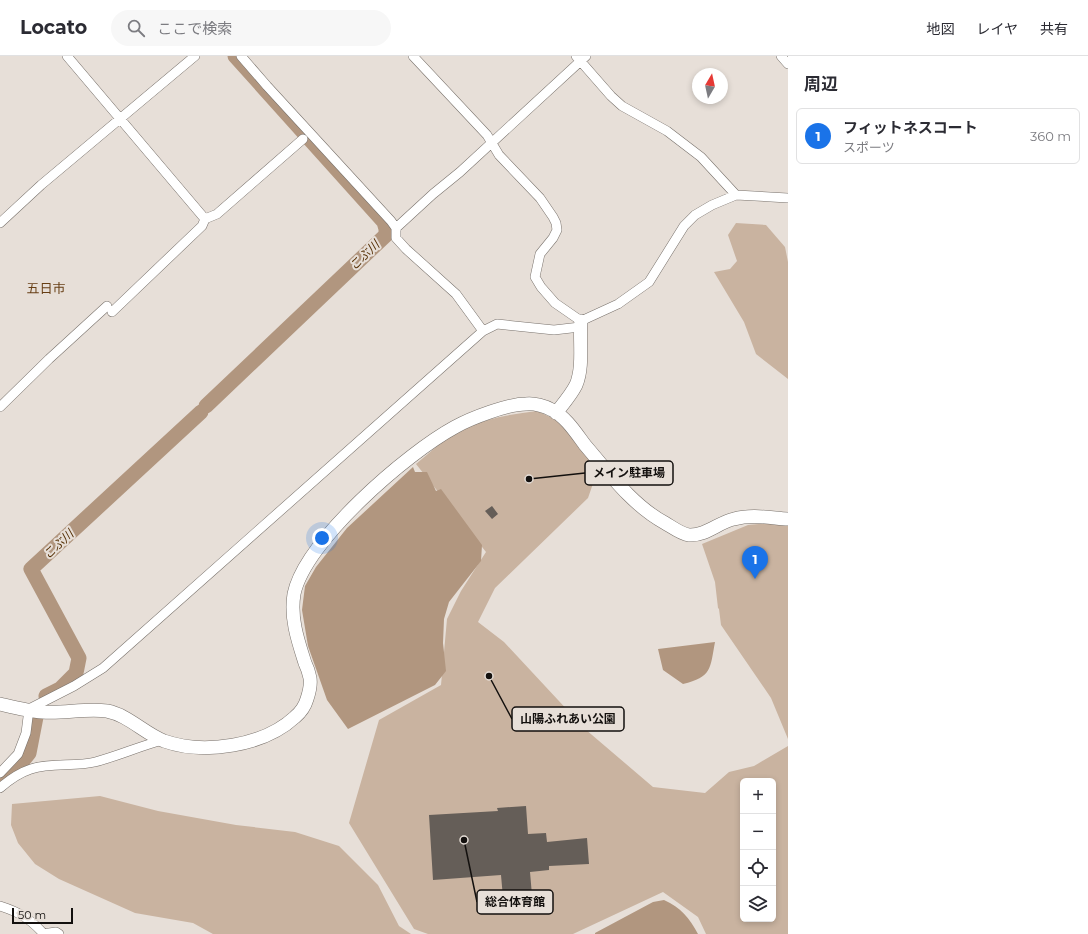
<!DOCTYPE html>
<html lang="ja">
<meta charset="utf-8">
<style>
body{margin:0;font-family:Montserrat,"Noto Sans JP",sans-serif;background:#f7f7f7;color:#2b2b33}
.controls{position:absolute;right:12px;bottom:12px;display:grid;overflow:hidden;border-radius:6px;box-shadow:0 2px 6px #0003}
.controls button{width:36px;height:36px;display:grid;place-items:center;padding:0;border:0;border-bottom:1px solid #e1e1e2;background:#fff;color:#2b2b33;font:20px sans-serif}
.compass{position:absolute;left:692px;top:12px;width:36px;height:36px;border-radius:50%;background:#fff;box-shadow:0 2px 6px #0003;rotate:9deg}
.scale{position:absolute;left:12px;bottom:10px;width:61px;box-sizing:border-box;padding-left:4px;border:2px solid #13100e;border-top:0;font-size:11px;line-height:14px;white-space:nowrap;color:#13100e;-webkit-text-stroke:3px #e7dfd8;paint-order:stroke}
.you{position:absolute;left:322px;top:482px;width:14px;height:14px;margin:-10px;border:3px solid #fff;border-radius:50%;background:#1a73e8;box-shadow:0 0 0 6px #1a73e833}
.badge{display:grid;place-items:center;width:26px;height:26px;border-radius:50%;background:#1a73e8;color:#fff;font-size:13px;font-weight:700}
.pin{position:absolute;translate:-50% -33px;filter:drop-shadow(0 1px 2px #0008)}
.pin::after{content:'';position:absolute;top:21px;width:14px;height:12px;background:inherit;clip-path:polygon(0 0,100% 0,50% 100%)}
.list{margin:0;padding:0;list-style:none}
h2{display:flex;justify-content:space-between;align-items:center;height:52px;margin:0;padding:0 16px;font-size:17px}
h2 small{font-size:13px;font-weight:400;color:#7c7c81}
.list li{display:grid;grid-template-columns:26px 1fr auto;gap:12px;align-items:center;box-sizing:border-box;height:56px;margin:0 8px 8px;padding:0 8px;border:1px solid #e1e1e2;border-radius:6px}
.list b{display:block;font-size:15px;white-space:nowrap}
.list p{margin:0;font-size:13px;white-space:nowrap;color:#7c7c81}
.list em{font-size:13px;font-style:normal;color:#7c7c81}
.icon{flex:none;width:22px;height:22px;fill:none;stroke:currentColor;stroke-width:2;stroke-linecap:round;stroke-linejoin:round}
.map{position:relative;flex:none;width:788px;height:878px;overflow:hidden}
header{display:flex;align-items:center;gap:24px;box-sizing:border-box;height:56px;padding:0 20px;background:#fff;border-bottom:1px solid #e1e1e2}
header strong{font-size:19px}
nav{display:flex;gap:22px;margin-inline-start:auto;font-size:14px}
.search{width:280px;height:36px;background:#f7f7f7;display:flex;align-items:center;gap:10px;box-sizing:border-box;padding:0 14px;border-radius:22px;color:#7c7c81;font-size:15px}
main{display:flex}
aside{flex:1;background:#fff}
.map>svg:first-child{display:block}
.green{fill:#c9b3a0;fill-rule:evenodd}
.water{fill:#b1967f}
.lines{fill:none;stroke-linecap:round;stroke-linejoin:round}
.river{stroke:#b1967f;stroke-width:15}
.building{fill:#655e58}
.street-casing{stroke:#78716b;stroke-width:10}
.secondary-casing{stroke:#78716b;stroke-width:14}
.street{stroke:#fff;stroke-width:9}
.secondary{stroke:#fff;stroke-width:13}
.labels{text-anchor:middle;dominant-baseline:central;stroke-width:4;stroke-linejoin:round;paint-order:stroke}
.water-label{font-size:12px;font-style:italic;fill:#522c01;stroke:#e7dfd8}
.quarter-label{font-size:13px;fill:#673e14;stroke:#e7dfd8}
.leader{fill:none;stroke:#13100e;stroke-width:1.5}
.callout-dot{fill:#13100e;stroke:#e7dfd8;stroke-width:1.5}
.callout{fill:#e7dfd8;stroke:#13100e;stroke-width:1.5}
.callout-label{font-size:12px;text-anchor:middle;font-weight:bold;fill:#13100e}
</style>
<header>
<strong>Locato</strong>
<div class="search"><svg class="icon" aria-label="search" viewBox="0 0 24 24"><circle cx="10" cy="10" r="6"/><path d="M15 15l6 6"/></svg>ここで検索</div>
<nav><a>地図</a><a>レイヤ</a><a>共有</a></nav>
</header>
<main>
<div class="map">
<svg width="788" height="878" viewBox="0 0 788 878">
<rect width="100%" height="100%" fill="#e7dfd8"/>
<path class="green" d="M 736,167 L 766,169 L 785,191 L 788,206 L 788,323 L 756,298 L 744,266 L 714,216 L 730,213 L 737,205 L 728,179 Z
M 537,355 L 559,365 L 598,413 L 588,442 L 495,532 L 478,566 L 504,586 L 585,673 L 653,731 L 705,737 L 729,716 L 754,710 L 788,690 L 788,878 L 706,878 L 698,861 L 663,836 L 573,878 L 428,878 L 414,873 L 349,767 L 379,664 L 441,629 L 447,563 L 461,535 L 486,496 L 416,408 C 431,396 446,380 465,372 C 488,362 512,358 537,355 ZM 743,725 L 773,725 L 773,863 L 743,863 Z
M 781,466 L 788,466 L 788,683 L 771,642 L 721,569 L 719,553 L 718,552 L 715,526 L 702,488 L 748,469 Z
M 100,740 L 158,755 L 236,769 L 295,776 L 339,790 L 378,829 L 399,870 L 411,878 L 213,878 L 193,867 L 135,857 L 59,823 L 35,808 L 18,787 L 11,769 L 12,748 Z"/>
<path class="water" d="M 413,411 L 415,416 L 427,416 L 436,435 L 441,433 L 482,489 L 481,505 L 449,546 L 444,563 L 443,587 L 446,615 L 435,629 L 348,673 L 327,644 L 308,590 L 302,554 L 305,530 L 316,511 L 347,472 Z
M 715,586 C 710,613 712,621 683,628 L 663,614 L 658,593 Z
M 664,844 C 681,852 689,861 698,878 L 595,878 L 595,877 L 653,846 Z"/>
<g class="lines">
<path class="river" d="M 206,350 L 386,179 L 386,173 L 384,166 L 235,0
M 46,640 L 60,633 L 76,617 L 79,602 L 31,513 L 201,356
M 0,726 L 21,707 L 29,697 L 36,661"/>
</g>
<path class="building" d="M 492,450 L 498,458 L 492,463 L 485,455 Z
M 526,750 L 528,778 L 546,777 L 547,786 L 587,782 L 589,808 L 549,810 L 549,814 L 530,816 L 533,851 L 504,853 L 501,819 L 433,824 L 429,759 L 498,755 L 497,752 Z"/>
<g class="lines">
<defs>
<path id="street" d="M 67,0 L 205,163
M 241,0 L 267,30 L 391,165 L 396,172 L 396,182 L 406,193 L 456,238 L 483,275
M 413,0 L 487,79 L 499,99 L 540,142 L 553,161 L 556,167 L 557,174 L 553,182 L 540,198 L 535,221 L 541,231 L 555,247 L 581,265 L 618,248 L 649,226 L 684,170 L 695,159 L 712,149 L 736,139 L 788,142
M 576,0 L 611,40 L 622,50 L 667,75 L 701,101 L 736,139
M 781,0 L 788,8
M 0,167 L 41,129 L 195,0
M 396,172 L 433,138 L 460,116 L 586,0
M 112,256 L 202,170 L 205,163 L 217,158 L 303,83
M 0,351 L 49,303 L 107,250
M 0,717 L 18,698 L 26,677 L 29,653 L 74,630 L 103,612 L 483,275 L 497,268 L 554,274 L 580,271
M 0,732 C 9,724 19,717 31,713 C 50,706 75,711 95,706 C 118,700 140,690 163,684
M 0,850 C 19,856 29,862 43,877
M 42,878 L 56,876 L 59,878"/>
<path id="secondary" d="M 556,357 C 563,348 571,339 576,329 C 584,310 579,285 581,265
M 0,648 C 13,651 29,655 42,656 C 63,658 85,652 107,655 C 128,659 144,677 164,685 C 204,699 264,690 295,661 C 301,656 305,650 307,643 C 309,637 311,628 310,622 C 309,617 307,611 305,607 C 298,585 290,562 294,538 C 305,485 407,397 455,371 C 471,362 508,348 526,348 C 534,347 545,350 552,354 C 566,361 576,377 585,389 C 609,417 632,449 665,467 C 672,471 681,478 689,479 C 706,480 719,466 734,463 C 752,458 771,462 788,463"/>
</defs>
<use href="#street" class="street-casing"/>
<use href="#secondary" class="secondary-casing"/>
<use href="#street" class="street"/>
<use href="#secondary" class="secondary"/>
</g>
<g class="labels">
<g class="water-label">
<text transform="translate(364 199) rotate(-44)">こぶ川</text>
<text transform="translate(58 488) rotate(-43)">こぶ川</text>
</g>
<g class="quarter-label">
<text x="46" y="232">五日市</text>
</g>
</g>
<path class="leader" d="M529 423L585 417M489 620L512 663M464 784L477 846"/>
<g class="callout-dot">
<circle cx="529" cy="423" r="4"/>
<circle cx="489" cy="620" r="4"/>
<circle cx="464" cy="784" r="4"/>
</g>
<g class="callout">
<rect x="585" y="405" width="88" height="24" rx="4"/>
<rect x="512" y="651" width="112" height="24" rx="4"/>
<rect x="477" y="834" width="76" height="24" rx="4"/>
</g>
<g class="callout-label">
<text x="629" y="421">メイン駐車場</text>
<text x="568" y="667">山陽ふれあい公園</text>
<text x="515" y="850">総合体育館</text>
</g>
</svg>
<div class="controls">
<button>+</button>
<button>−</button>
<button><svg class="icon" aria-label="locate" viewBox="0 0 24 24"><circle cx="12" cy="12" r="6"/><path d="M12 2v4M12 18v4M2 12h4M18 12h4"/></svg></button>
<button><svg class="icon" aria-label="layers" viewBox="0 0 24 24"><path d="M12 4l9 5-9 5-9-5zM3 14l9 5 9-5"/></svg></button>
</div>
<svg class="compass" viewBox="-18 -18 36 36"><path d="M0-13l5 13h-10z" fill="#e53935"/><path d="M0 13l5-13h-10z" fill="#7c7c81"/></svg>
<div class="scale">50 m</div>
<div class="you"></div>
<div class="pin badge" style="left:755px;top:523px">1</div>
</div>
<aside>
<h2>周辺<small></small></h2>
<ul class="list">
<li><span class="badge">1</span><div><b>フィットネスコート</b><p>スポーツ</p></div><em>360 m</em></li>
</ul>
</aside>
</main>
